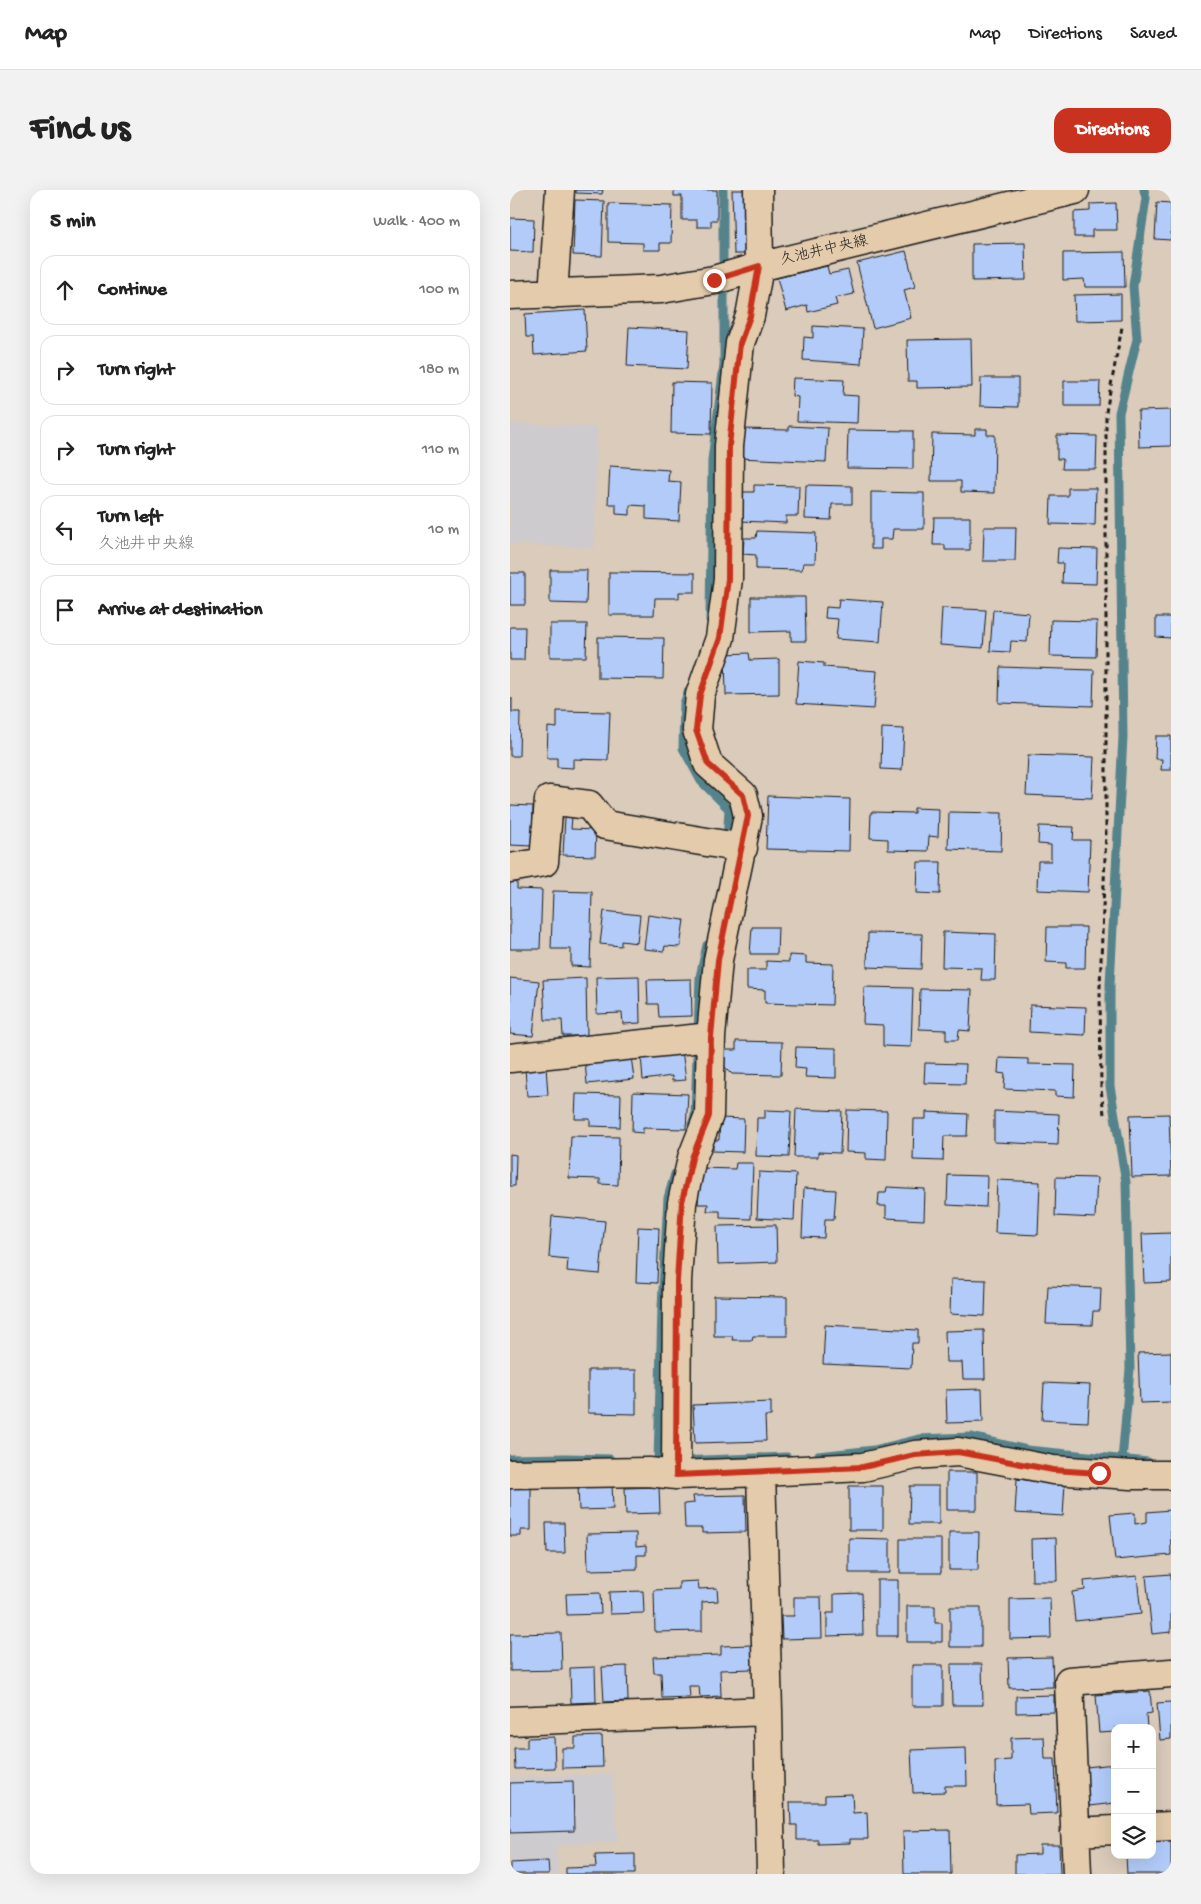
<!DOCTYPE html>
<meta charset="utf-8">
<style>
body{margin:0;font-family:"Gochi Hand","Klee One",sans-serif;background:#f2f2f2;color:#222}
.controls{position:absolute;right:15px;bottom:15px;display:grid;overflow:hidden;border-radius:10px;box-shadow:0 5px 20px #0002}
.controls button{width:45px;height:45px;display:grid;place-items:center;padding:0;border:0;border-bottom:1px solid #e0e0e0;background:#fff;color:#222;font:25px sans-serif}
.stop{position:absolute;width:15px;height:15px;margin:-11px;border:4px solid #c8321e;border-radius:50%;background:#fff}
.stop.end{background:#c8321e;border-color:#fff;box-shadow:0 1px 5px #0008}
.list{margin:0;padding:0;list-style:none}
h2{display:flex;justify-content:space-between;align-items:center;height:65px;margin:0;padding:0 20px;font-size:21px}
h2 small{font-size:16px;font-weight:400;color:#767676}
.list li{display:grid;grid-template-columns:32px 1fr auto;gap:15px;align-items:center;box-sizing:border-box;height:70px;margin:0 10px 10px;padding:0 10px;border:1px solid #e0e0e0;border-radius:15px}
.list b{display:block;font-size:19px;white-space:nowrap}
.list p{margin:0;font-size:16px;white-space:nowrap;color:#767676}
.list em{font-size:16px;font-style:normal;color:#767676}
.icon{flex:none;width:28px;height:28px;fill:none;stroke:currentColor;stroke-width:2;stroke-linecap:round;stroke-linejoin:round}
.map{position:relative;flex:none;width:661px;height:1684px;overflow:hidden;border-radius:15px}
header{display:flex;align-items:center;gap:30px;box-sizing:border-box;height:70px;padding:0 25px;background:#fff;border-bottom:1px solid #e0e0e0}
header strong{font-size:24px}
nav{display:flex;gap:28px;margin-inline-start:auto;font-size:18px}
.intro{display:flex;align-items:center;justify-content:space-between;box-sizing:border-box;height:120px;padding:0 30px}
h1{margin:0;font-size:35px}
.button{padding:12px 22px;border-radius:15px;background:#c8321e;color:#fff;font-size:18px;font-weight:700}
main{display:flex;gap:30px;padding:0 30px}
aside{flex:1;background:#fff;border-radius:15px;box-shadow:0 5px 20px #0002}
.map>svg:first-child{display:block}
.built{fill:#cecbce}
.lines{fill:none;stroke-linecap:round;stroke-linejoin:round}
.stream{stroke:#54838c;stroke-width:9}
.building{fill:#b2cbf9;stroke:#1c1c1c}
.minor-casing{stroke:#1c1c1c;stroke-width:31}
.path{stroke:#1c1c1c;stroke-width:3;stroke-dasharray:5 4;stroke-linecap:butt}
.minor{stroke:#e4cbac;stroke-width:28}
.route{stroke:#c8321e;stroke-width:6}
.labels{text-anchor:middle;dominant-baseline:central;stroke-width:4;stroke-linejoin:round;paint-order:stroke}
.street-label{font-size:15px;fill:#1c1c1c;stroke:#e4cbac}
</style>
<header>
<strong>Map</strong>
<nav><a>Map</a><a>Directions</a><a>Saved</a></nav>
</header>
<div class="intro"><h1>Find us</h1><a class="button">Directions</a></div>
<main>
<aside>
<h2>5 min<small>Walk · 400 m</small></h2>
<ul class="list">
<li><svg class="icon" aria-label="ahead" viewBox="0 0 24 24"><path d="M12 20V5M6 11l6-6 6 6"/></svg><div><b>Continue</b></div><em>100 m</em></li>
<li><svg class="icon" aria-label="right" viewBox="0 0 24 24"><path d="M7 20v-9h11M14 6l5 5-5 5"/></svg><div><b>Turn right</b></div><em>180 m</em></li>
<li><svg class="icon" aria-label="right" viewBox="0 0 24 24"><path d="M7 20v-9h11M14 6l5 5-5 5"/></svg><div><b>Turn right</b></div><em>110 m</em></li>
<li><svg class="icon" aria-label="left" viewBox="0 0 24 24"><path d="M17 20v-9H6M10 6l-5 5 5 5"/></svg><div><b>Turn left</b><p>久池井中央線</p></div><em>10 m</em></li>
<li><svg class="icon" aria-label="arrive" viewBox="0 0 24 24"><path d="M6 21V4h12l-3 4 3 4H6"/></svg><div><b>Arrive at destination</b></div></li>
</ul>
</aside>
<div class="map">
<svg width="661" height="1684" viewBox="0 0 661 1684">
<rect width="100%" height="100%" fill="#dacbbb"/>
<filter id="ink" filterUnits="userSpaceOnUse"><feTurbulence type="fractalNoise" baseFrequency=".02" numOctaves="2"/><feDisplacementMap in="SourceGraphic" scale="10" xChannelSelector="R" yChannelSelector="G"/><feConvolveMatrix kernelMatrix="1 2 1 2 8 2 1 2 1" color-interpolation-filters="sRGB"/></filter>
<g filter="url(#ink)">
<path class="built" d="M 0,233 L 87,237 L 84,358 L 0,354 Z
M 102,1584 L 108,1651 L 46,1656 L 48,1684 L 0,1684 L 0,1588 Z"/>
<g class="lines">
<path class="stream" d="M 213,0 L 213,70
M 200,430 L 202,270 L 214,175 L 214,104
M 179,500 L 174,514 L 173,558 L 191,591 L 219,619 L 217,652
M 188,846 L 190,787 L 197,755
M 182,934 L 185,926 L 187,867
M 308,1266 L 364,1260 L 409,1249 L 461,1247 L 517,1260 L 638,1272
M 0,1269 L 56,1268 L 100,1269
M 612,1270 L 620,1179 L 616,992 L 600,896 L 600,794 L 613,547 L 609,223 L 627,149 L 623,96 L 636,8 L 634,0
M 148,1271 L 152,1117 L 158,1008 L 165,984
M 168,1271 L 277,1267"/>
</g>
<path class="building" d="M 66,0 L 93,0 L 92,4 L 66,3 Z
M 164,0 L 207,0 L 207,30 L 201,30 L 201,37 L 187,37 L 187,30 L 172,30 L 172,6 L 164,6 Z
M 222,0 L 240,0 L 242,64 L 224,64 Z
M 65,10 L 94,11 L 92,66 L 63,65 Z
M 647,12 L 661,13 L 661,50 L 645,49 Z
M 98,13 L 162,15 L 161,53 L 150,53 L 150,60 L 133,60 L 133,53 L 98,52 Z
M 606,13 L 607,40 L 582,40 L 582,47 L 564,47 L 564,22 L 580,21 L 580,14 Z
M 0,28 L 24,29 L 23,62 L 0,61 Z
M 515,53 L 516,90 L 462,91 L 462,54 Z
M 396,61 L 405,97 L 394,100 L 401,128 L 363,138 L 347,73 Z
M 614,62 L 615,97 L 575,97 L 574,89 L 553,90 L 553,63 Z
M 317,76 L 319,84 L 338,80 L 344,104 L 325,108 L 327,115 L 298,122 L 297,115 L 276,121 L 267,88 Z
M 611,104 L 611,130 L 565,131 L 564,105 Z
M 75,120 L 77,161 L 24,165 L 23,147 L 16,147 L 15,124 Z
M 303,136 L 353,139 L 351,174 L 293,170 L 294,147 L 303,148 Z
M 119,137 L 179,140 L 177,179 L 117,176 Z
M 461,149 L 462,197 L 407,198 L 407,191 L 398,191 L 397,150 Z
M 283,188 L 334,190 L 333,205 L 348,206 L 347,233 L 287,231 L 288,207 L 282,206 Z
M 471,188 L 508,188 L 508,217 L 470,216 Z
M 554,191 L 590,191 L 589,216 L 554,216 Z
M 162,192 L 202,193 L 201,244 L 161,243 Z
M 661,220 L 661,256 L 629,257 L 628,221 Z
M 279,236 L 318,238 L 316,272 L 230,268 L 232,239 L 279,240 Z
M 465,239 L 477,239 L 477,245 L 485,245 L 484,303 L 451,302 L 451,291 L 421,291 L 422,244 L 465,245 Z
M 338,240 L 403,241 L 403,279 L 337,278 Z
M 547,245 L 587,246 L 586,279 L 552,279 L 553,269 L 547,269 Z
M 100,276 L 159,280 L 158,291 L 171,292 L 169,331 L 136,329 L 136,316 L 120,315 L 120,325 L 106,324 L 106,314 L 98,314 Z
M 244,295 L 289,296 L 288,326 L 276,326 L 276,333 L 230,331 L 231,302 L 244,302 Z
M 296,295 L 342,296 L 342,314 L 322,314 L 321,330 L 295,329 Z
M 558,298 L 586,298 L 585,335 L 540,334 L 541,306 L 558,306 Z
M 361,302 L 414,303 L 414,339 L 383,339 L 382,349 L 371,349 L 371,359 L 361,359 Z
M 424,327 L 460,327 L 460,360 L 435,360 L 435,355 L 423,355 Z
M 474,337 L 506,337 L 505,371 L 473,371 Z
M 247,341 L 306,343 L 305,373 L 293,373 L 292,380 L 246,379 L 246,365 L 233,364 L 234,348 L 246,348 Z
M 548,358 L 587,359 L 586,394 L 552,393 L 553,373 L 547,373 Z
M 40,380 L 77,380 L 76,414 L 40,413 Z
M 99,382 L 185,383 L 185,402 L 169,402 L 169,408 L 145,408 L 144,425 L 99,425 Z
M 0,383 L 15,383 L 15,415 L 0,415 Z
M 241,407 L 295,407 L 296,451 L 281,451 L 281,441 L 241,442 Z
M 329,409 L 373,412 L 370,452 L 326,449 L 328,429 L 315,428 L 316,417 L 328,418 Z
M 432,418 L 476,420 L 473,458 L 430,455 Z
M 483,420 L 519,423 L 517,452 L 501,451 L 500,462 L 480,461 Z
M 646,427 L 661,427 L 661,448 L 646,447 Z
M 541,430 L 587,431 L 586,467 L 540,466 Z
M 40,434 L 77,434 L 76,467 L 40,467 Z
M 0,437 L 15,437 L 14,470 L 0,470 Z
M 88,447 L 154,448 L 153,489 L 88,488 Z
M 239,463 L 240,470 L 269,469 L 269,504 L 216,505 L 215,464 Z
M 289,471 L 314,473 L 314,477 L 367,481 L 364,519 L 286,514 Z
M 490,477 L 584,480 L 583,516 L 489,513 Z
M 0,508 L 2,508 L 2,522 L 10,522 L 9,566 L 0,566 Z
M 47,521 L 100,522 L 98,570 L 63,569 L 63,578 L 47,577 L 47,568 L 37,568 L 38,537 L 47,538 Z
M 372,538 L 394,539 L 392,580 L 371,579 Z
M 646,546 L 661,546 L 661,580 L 651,580 L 652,569 L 645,569 Z
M 518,565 L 584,567 L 582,608 L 516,605 Z
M 258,606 L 340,609 L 339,661 L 256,659 Z
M 0,615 L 23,616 L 22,656 L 0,655 Z
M 404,618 L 429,619 L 428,647 L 419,646 L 418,661 L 378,660 L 378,649 L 360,648 L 361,622 L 404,623 Z
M 439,622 L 492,623 L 491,661 L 438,659 Z
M 55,627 L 62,627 L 61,639 L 86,640 L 85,666 L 53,665 Z
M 529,636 L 564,637 L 563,650 L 580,650 L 578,702 L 527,700 L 528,671 L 541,671 L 541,655 L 528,654 Z
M 408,672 L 431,672 L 430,704 L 407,703 Z
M 0,692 L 7,692 L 7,699 L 32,700 L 30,759 L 0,759 Z
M 43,701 L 82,702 L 80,777 L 61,776 L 61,759 L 41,759 Z
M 94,721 L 130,725 L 127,753 L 111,751 L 111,756 L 90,754 Z
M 138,725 L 174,730 L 170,757 L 155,756 L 154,761 L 134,759 Z
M 242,737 L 268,737 L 267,764 L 240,764 Z
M 537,737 L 576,737 L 575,778 L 556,778 L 556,773 L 536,772 Z
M 433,742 L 486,744 L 485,790 L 471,790 L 472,778 L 432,777 Z
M 358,743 L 412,744 L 411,779 L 357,777 Z
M 279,765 L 296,766 L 296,773 L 323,774 L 322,815 L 255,813 L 255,800 L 237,799 L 237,780 L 256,780 L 256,771 L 279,772 Z
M 129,786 L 130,833 L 113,834 L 112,823 L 87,824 L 86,787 Z
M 0,788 L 29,791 L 23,846 L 0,844 Z
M 76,788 L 77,846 L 53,846 L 52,830 L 35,830 L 33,790 Z
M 181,789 L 182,826 L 149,827 L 148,814 L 138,814 L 137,790 Z
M 354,797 L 403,798 L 401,857 L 373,856 L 373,835 L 353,834 Z
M 410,799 L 462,800 L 460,841 L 449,840 L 448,850 L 436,850 L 436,840 L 409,839 Z
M 520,815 L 576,817 L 575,845 L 519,842 Z
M 226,851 L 272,852 L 271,885 L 222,884 L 214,876 L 215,860 L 226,860 Z
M 286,857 L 326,858 L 326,888 L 295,887 L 296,879 L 285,878 Z
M 172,860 L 176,890 L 162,891 L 162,886 L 133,890 L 131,865 Z
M 121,866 L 124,889 L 77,894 L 75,872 Z
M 489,868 L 518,869 L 518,874 L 565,875 L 564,907 L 545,906 L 545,901 L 494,899 L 495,884 L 488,883 Z
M 415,873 L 456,874 L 455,894 L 414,893 Z
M 36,877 L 38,905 L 17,906 L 15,878 Z
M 123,902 L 178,904 L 176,939 L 133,938 L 133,943 L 122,942 Z
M 66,904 L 111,905 L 110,937 L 80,936 L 80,929 L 65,929 Z
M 286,919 L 332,921 L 330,963 L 308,962 L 308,967 L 284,967 Z
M 255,920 L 281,921 L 279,967 L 246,966 L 247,928 L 255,928 Z
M 337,920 L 377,921 L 376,970 L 356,969 L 356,963 L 336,962 Z
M 484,921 L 549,924 L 548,955 L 484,952 Z
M 416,922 L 458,924 L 457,946 L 434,946 L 433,971 L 403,970 L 404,929 L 416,929 Z
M 659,924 L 661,986 L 622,987 L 620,925 Z
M 210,928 L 234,929 L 233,962 L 203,961 L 203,950 L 209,950 Z
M 61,946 L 109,947 L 108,995 L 90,994 L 90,989 L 59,988 Z
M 0,964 L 6,965 L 5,996 L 0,996 Z
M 226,973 L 243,973 L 241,1029 L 210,1028 L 210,1021 L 197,1021 L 198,1014 L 188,1014 L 190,978 L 225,979 Z
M 249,982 L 286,984 L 284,1030 L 247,1028 Z
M 438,985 L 477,986 L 476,1017 L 437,1015 Z
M 546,987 L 587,988 L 585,1028 L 545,1026 Z
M 487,990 L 530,992 L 528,1045 L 485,1043 Z
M 377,997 L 415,999 L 414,1030 L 376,1028 L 376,1016 L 368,1016 L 369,1003 L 376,1003 Z
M 294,998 L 326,1000 L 324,1029 L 315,1029 L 314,1048 L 292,1047 Z
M 42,1026 L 95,1031 L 90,1084 L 57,1081 L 58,1069 L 39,1067 Z
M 266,1035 L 267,1072 L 208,1074 L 207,1036 Z
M 128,1037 L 149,1038 L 147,1093 L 126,1092 Z
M 661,1043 L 661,1092 L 634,1093 L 632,1044 Z
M 441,1089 L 476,1090 L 475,1126 L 440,1124 Z
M 538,1096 L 591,1098 L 590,1121 L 583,1121 L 582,1135 L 536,1134 Z
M 204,1106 L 277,1107 L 277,1146 L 243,1146 L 242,1150 L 222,1150 L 223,1146 L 204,1146 Z
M 315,1135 L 408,1140 L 408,1153 L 402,1153 L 401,1178 L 313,1174 Z
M 474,1140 L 475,1189 L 453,1189 L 452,1172 L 436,1172 L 435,1141 Z
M 661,1162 L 661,1212 L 630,1213 L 628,1163 Z
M 78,1180 L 126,1180 L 126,1224 L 78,1223 Z
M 534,1193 L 580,1195 L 578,1232 L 532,1230 Z
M 472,1199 L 473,1232 L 437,1233 L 436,1200 Z
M 261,1212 L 261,1226 L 255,1226 L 256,1251 L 185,1253 L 183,1215 Z
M 437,1282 L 467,1282 L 467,1320 L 437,1320 Z
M 507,1289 L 555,1293 L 553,1326 L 505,1323 Z
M 0,1292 L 21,1292 L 21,1340 L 11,1340 L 11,1346 L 0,1346 Z
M 102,1293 L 103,1319 L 69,1320 L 68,1294 Z
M 339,1296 L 373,1296 L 373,1340 L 339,1340 Z
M 400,1296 L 429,1296 L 429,1334 L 399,1334 Z
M 149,1297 L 150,1323 L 116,1324 L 115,1298 Z
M 235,1305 L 236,1342 L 192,1343 L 192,1338 L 175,1338 L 174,1314 L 184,1313 L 183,1306 Z
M 660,1320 L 661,1365 L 605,1370 L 600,1325 L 625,1323 L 625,1334 L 637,1332 L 637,1322 Z
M 36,1333 L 54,1333 L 55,1363 L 37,1363 Z
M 439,1342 L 469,1342 L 468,1380 L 439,1380 Z
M 126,1343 L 126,1357 L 136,1356 L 136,1365 L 127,1365 L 127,1379 L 78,1380 L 77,1344 Z
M 339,1348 L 380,1349 L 380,1383 L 339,1383 Z
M 546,1348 L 547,1391 L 522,1391 L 521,1349 Z
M 390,1349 L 431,1349 L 431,1383 L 390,1383 Z
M 661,1384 L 661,1442 L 642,1444 L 636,1386 Z
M 627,1386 L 631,1424 L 565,1431 L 562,1402 L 575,1400 L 574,1391 Z
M 367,1390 L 388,1390 L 388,1446 L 367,1446 Z
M 188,1391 L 189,1399 L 207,1398 L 208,1411 L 192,1412 L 192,1441 L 145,1442 L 144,1400 L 169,1399 L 169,1392 Z
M 133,1401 L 134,1423 L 100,1424 L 99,1402 Z
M 90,1403 L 91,1424 L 57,1425 L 56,1404 Z
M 352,1403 L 353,1445 L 317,1446 L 317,1423 L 324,1423 L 324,1404 Z
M 284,1407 L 311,1407 L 312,1448 L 272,1449 L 271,1426 L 284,1426 Z
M 540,1408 L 541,1448 L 500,1449 L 500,1409 Z
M 397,1416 L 425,1416 L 425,1433 L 432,1433 L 432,1452 L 397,1452 Z
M 440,1417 L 471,1417 L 471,1457 L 440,1457 Z
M 51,1443 L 52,1480 L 0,1481 L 0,1444 Z
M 242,1455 L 243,1479 L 210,1480 L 211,1506 L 190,1507 L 189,1496 L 179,1496 L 180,1507 L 152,1508 L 151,1483 L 144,1483 L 143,1467 L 211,1465 L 211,1456 Z
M 542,1467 L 543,1497 L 499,1498 L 498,1468 Z
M 441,1474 L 472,1474 L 473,1515 L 442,1515 Z
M 402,1475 L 433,1475 L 433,1516 L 402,1516 Z
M 117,1476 L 118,1511 L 94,1512 L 92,1477 Z
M 85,1477 L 86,1512 L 61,1513 L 60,1478 Z
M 640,1501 L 642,1523 L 636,1524 L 637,1538 L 605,1538 L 605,1542 L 589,1543 L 586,1505 Z
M 544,1505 L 544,1522 L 506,1523 L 506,1506 Z
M 661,1512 L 661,1549 L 650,1550 L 647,1513 Z
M 92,1546 L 93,1577 L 52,1578 L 52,1558 L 65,1558 L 65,1547 Z
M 44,1547 L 45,1578 L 5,1579 L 4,1558 L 17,1558 L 17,1548 Z
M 534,1547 L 535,1569 L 545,1569 L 547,1623 L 519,1624 L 518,1614 L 486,1615 L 485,1571 L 501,1570 L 501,1548 Z
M 456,1558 L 457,1596 L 435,1596 L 435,1602 L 403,1603 L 401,1560 Z
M 605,1574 L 605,1613 L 579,1616 L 576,1577 Z
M 63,1591 L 64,1641 L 0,1643 L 0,1593 Z
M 342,1604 L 343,1623 L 357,1622 L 358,1649 L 340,1649 L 340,1653 L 308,1654 L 308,1650 L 287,1650 L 287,1635 L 281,1635 L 280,1612 L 315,1612 L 315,1605 Z
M 440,1640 L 441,1684 L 394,1684 L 393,1641 Z
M 661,1649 L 661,1684 L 617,1684 L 616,1665 L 642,1665 L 642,1650 Z
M 530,1655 L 549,1655 L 550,1684 L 505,1684 L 505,1665 L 530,1664 Z
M 125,1664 L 125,1684 L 56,1684 L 56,1678 L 86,1677 L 85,1665 Z
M 38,1671 L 39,1684 L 0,1684 L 0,1673 Z"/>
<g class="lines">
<defs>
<path id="minor" d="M 43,104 L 50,0
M 0,105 L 151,99 L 204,90 L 249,77 L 565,0
M 0,678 L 34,672 L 39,610 L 79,615 L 95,635 L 233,658
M 0,868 L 201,847
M 251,1282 L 258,1521 L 261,1684
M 0,1284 L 139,1282 L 166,1285 L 251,1282 L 353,1277 L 405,1265 L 448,1262 L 543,1280 L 621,1285 L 661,1285
M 166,1285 L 167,1091 L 172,1013 L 182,968 L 199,925 L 201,847 L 208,770 L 238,626 L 233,605 L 198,574 L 187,540 L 190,505 L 210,448 L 218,389 L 219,256 L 230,153 L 240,126 L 249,77 L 248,0
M 0,1531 L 258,1521
M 642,1637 L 661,1636
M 565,1642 L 605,1640
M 567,1684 L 559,1491 L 661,1483"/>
</defs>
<use href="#minor" class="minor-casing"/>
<path class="path" d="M 594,924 L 591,899 L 590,797 L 596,641 L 596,222 L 612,137"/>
<use href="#minor" class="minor"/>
</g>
</g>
<g class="lines" filter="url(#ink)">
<path class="route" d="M 204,90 L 249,76 L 240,126 L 230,153 L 219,256 L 218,389 L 210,448 L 190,505 L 186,540 L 198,574 L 233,605 L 238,626 L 208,770 L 201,847 L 199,926 L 182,968 L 172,1012 L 167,1091 L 166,1285 L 353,1277 L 405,1265 L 448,1262 L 543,1280 L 589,1283"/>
</g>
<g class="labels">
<g class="street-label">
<text transform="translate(314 61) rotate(-13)">久池井中央線</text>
</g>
</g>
</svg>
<div class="controls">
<button>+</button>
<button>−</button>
<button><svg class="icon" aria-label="layers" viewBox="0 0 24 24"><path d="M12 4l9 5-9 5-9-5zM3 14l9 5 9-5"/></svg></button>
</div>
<div class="stop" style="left:589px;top:1283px"></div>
<div class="stop end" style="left:204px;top:90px"></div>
</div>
</main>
